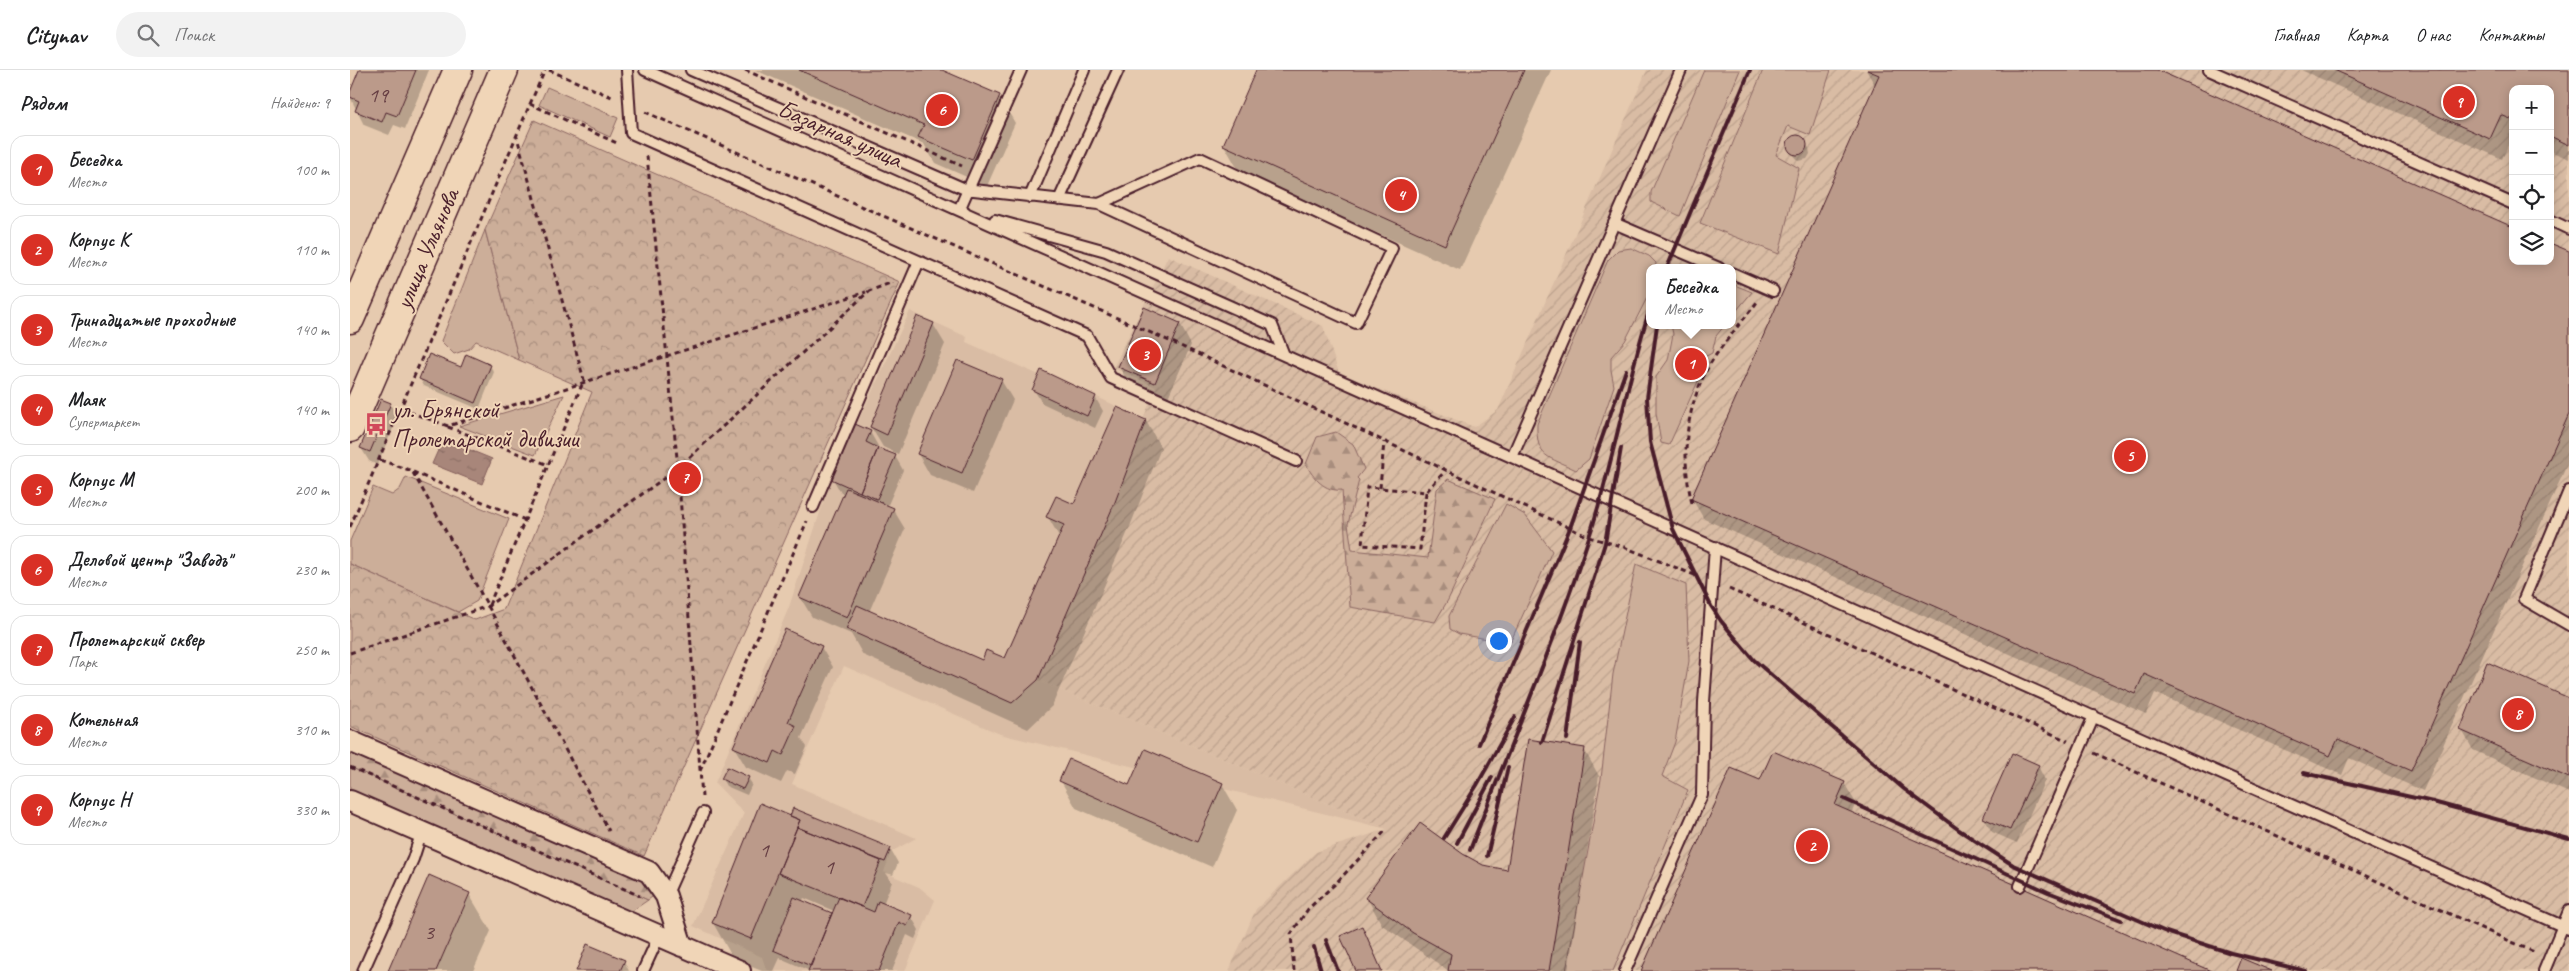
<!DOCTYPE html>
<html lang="ru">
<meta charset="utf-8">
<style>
body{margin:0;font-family:Caveat,sans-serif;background:#f2f2f2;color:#202124}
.controls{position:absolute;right:15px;top:15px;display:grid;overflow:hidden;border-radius:10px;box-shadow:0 2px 12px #0003}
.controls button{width:45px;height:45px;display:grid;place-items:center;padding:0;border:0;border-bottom:1px solid #e0e0e0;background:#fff;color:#202124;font:25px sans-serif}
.you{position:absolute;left:1148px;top:570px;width:18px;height:18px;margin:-12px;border:4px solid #fff;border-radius:50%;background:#1a73e8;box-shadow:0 0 0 8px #1a73e833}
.badge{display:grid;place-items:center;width:32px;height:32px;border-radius:50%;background:#d93025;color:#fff;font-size:16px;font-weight:700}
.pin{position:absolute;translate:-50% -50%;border:2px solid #fff;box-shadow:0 1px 5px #0006}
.popup{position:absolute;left:1296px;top:194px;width:90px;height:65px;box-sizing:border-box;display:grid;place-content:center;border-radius:10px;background:#fff;filter:drop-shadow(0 1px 4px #0005);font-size:16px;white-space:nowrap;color:#757577}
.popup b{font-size:19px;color:#202124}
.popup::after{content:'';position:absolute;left:50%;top:100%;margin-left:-10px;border:10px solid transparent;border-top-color:#fff}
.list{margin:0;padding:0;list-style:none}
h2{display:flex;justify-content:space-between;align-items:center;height:65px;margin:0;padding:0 20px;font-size:21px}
h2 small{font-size:16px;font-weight:400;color:#757577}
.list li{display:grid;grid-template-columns:32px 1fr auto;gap:15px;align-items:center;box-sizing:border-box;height:70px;margin:0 10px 10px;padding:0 10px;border:1px solid #e0e0e0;border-radius:15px}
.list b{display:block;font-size:19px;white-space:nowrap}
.list p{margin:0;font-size:16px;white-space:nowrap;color:#757577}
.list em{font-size:16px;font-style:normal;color:#757577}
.icon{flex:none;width:28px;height:28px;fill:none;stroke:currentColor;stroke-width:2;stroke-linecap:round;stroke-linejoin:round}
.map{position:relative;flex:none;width:2219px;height:901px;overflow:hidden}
header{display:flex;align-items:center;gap:30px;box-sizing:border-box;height:70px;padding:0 25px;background:#fff;border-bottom:1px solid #e0e0e0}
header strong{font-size:24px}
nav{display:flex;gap:28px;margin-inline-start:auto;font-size:18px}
.search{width:350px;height:45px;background:#f2f2f2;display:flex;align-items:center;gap:12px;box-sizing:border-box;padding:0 18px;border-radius:28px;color:#757577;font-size:19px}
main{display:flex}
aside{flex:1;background:#fff}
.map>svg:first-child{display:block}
.built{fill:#d9bca4}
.industrial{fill:url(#industrial-furrows);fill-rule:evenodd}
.green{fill:#ccae99;stroke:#8b6662}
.forest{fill:url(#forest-firs);stroke:#8b6662}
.park{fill:url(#park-crowns);stroke:#8b6662}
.water{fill:url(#water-ripples);stroke:#825d5a}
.shadow{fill:#0003;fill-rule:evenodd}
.building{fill:#bb9a8a;stroke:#4a1f2b}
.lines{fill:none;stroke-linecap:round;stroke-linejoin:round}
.service-casing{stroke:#4a1f2b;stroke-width:14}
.minor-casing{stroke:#4a1f2b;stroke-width:24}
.primary-casing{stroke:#4a1f2b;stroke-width:31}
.path{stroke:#4a1f2b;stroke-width:3;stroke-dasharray:5 4;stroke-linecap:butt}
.service{stroke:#f0d5b7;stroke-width:10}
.minor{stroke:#f0d5b7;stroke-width:20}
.primary{stroke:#f0d5b7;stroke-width:28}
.rail{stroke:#4a1f2b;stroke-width:4}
.labels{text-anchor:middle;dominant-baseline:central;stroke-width:4;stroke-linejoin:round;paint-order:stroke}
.number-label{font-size:22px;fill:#663e43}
.street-label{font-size:25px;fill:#4a1f2b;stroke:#f0d5b7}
.poi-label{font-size:25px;fill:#4a1f2b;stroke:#f0d5b7;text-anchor:start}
</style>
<header>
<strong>Citynav</strong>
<div class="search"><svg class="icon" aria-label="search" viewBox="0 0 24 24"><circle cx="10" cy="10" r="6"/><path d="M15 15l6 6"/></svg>Поиск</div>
<nav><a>Главная</a><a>Карта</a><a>О нас</a><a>Контакты</a></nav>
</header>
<main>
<aside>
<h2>Рядом<small>Найдено: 9</small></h2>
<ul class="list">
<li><span class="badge">1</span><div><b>Беседка</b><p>Место</p></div><em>100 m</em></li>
<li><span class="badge">2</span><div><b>Корпус К</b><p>Место</p></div><em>110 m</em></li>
<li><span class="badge">3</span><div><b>Тринадцатые проходные</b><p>Место</p></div><em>140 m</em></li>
<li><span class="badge">4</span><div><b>Маяк</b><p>Супермаркет</p></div><em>140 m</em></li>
<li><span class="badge">5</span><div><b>Корпус М</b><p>Место</p></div><em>200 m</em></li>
<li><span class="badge">6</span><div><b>Деловой центр &quot;Заводъ&quot;</b><p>Место</p></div><em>230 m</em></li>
<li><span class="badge">7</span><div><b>Пролетарский сквер</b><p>Парк</p></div><em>250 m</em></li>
<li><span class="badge">8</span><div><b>Котельная</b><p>Место</p></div><em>310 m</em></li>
<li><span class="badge">9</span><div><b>Корпус Н</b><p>Место</p></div><em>330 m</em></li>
</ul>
</aside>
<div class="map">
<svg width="2219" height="901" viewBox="0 0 2219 901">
<defs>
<pattern id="industrial-furrows" width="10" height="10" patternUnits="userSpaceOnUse" patternTransform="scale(1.25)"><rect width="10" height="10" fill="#d9bca4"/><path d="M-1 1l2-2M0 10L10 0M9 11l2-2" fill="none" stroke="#bca18d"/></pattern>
<pattern id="forest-firs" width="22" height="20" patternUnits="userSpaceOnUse" patternTransform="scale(1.25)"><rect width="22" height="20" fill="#ccae99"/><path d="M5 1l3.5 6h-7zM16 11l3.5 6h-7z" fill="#a88d7d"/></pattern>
<pattern id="park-crowns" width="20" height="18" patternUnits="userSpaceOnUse" patternTransform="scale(1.25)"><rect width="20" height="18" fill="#ccae99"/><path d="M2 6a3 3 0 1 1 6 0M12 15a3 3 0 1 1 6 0" fill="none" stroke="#a88d7d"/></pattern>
<pattern id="water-ripples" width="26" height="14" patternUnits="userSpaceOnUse" patternTransform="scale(1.25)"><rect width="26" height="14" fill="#a8867a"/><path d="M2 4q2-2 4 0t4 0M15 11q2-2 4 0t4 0" fill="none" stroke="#8b6d64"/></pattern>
</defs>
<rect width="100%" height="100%" fill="#e6caaf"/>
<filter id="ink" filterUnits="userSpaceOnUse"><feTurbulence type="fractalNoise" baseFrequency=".02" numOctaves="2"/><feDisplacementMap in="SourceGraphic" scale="10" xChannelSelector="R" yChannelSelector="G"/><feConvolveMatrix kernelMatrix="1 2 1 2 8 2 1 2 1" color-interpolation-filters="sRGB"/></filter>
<g filter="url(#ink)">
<path class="built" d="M 560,241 L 617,267 L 616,272 L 689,305 L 745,326 L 796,350 L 688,610 L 1037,759 L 650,664 L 494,596 L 442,714 L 566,768 L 541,782 L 534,802 L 569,817 L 585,830 L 555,901 L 420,901 L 416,899 L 412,887 L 343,856 L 394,743 L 365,713 L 439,537 L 481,409 Z"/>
<path class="industrial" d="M 1297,0 L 2219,0 L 2219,901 L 879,901 L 906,839 L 966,782 L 1037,759 L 688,610 L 806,317 L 763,298 L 818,186 L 973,256 L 989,303 L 1124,357 L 1148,340 ZM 2163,19 L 2200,19 L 2200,191 L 2163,191 ZM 1300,198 L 1382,198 L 1382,255 L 1300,255 Z"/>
<path class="green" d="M 1354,0 L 1390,0 L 1330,146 L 1301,132 L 1301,122 Z
M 1413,0 L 1481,0 L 1460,65 L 1438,56 L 1426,85 L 1449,98 L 1429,184 L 1350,153 Z
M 197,17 L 268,48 L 260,67 L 189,35 Z
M 135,160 L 169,290 L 126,271 L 119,279 L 104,284 L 91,271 Z
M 1281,178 L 1299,186 L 1306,193 L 1305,198 L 1300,198 L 1300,222 L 1275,271 L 1261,287 L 1261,300 L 1264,316 L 1239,389 L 1226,400 C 1198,386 1186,389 1187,354 L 1258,190 L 1268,180 Z
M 1382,214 L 1402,222 L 1382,246 Z
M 1321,255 L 1375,255 L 1366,266 L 1362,283 L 1351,289 L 1350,307 L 1319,375 L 1311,373 L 1306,343 L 1306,307 L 1318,290 L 1323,264 Z
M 214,325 L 185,385 L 109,356 Z
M 56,407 L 159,449 L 127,531 L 108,542 L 0,494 L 0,471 L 23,417 L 42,425 L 50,419 Z
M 1156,434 L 1175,445 L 1202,481 L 1160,573 L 1109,564 L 1100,559 L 1099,546 Z
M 1286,494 L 1336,515 L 1339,591 L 1325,672 L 1312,706 L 1338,720 L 1263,901 L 1216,901 L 1251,709 L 1263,604 Z
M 0,697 L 298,830 L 276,845 L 0,721 Z"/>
<path class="forest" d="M 986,362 L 1003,374 L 1014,399 L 1007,408 L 1009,410 L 998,454 L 1002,480 L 1078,488 L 1087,419 L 1098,409 L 1145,429 L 1098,530 L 1085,552 L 1000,537 L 992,420 C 975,422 963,408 956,394 L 967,367 Z
M 0,678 L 295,808 L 306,824 L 298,830 L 0,697 Z"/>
<path class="park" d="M 184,50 L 550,212 L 294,786 L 0,656 L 0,494 L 125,550 L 154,539 L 242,322 L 169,290 L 135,160 Z"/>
<path class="water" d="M 93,369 L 142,389 L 132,414 L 82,394 Z"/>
<path class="shadow" d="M 11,0 L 79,0 L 55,59 L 44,55 L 39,65 L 14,55 L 0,27 Z
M 405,0 L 589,0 L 649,26 L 665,53 L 637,116 L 585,93 L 574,74 Z
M 908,0 L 1201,0 L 1110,200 L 889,101 L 874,75 Z
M 1516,0 L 1804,0 L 2163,191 L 2200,191 L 2219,183 L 2219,390 L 2073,721 L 1999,688 L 1992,705 L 1805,623 L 1796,644 L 1354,449 L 1342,429 L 1525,15 Z
M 1951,0 L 2219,0 L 2219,89 L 2200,81 L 2200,19 L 2163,19 L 2163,65 L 2152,89 Z
M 1444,66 L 1450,66 L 1459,78 L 1460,84 L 1457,89 L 1448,91 L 1439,81 L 1438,72 Z
M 794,239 L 830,254 L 841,275 L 816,332 L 781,317 L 769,297 Z
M 583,254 L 595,274 L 548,384 L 533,377 L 521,357 Z
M 1338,285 L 1348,287 L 1356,300 L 1354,308 L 1349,312 L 1339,311 L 1331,299 L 1331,292 Z
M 140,296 L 144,302 L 129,339 L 74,316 L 70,309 L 111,298 Z
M 651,310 L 663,330 L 623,423 L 580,405 L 568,384 Z
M 684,320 L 745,327 L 753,341 L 745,358 L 692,333 Z
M 40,334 L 48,347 L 27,395 L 19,391 L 11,378 Z
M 796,351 L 811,378 L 779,459 L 702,636 L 678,659 L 513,585 L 501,564 L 462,547 L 450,527 L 494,424 L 491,423 L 483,409 L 520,362 L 528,376 L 527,378 L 545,386 L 553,400 L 537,437 L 543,439 L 555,459 L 519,542 L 632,592 L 655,590 L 710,468 L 698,447 L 724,435 Z
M 471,577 L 483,597 L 451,668 L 457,677 L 445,704 L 437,701 L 431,713 L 396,697 L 384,677 Z
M 2219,629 L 2219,723 L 2123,680 L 2112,660 Z
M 1234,679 L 1249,706 L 1218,901 L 1099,901 L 1032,855 L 1017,828 L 1112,785 L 1132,797 L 1158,801 Z
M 1688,696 L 1695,710 L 1667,773 L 1642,762 L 1634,748 Z
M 398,708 L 402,714 L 397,725 L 376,716 L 372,709 Z
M 711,711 L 780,717 L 872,714 L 887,740 L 862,797 L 726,738 Z
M 1494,713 L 1506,733 L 1501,744 L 1858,901 L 1292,901 Z
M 443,749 L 540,779 L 548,793 L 543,805 L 536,803 L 542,812 L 533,834 L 561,846 L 569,860 L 565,869 L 557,865 L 542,901 L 460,901 L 430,888 L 424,901 L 412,901 L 384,890 L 363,853 ZM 454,828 L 484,841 L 483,845 L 452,832 Z
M 119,824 L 141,861 L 123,901 L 39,901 Z
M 1012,858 L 1019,871 L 1032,901 L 1007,901 Z
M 274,891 L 279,901 L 227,901 Z"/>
<path class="building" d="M 9,0 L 66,0 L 47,46 L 36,42 L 32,52 L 5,41 L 9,31 L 0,27 L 0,22 Z
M 449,0 L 592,0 L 650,25 L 622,90 L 568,67 L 574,55 Z
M 906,0 L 1174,0 L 1095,175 L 873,75 Z
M 1517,0 L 1807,0 L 2163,157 L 2163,191 L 2200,191 L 2200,173 L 2219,181 L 2219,344 L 2061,701 L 1988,669 L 1980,686 L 1794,604 L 1785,624 L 1341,429 L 1529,5 Z
M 1984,0 L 2219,0 L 2219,75 L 2200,66 L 2200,19 L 2163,19 L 2163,50 L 2151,45 L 2140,69 Z
M1437 75a10 10 0 1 1 20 0a10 10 0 1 1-20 0Z
M 794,237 L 830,253 L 805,313 L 768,297 Z
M 567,246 L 584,253 L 537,365 L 520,357 Z
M1329 295a12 12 0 1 1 24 0a12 12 0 1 1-24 0Z
M 79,284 L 111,297 L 116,284 L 141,295 L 125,333 L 69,309 Z
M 607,290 L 652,309 L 612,403 L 567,384 Z
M 691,300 L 746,326 L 737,346 L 682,320 Z
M 31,329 L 41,333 L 20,382 L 10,378 Z
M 767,337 L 796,350 L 765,432 L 688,610 L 662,633 L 496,559 L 507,535 L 632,590 L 636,580 L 655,588 L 714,455 L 696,447 L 706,426 L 724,434 Z
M 505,354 L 521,361 L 516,372 L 528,378 L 510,422 L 481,409 Z
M 528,378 L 546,385 L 527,429 L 510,422 Z
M 496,418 L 544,438 L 497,548 L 449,527 Z
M 435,559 L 472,576 L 438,652 L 446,656 L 433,685 L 425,681 L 420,693 L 383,677 Z
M 2137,592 L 2219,628 L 2219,708 L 2110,660 Z
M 1178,669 L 1235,678 L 1199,901 L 1098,901 L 1101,884 L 1063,863 L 1015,828 L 1070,753 L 1113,784 L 1133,795 L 1157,800 Z
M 795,679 L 873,713 L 847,772 L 709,711 L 719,689 L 779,715 Z
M 1423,681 L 1495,712 L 1485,735 L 1861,901 L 1291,901 L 1381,698 L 1410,710 Z
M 1662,683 L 1689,695 L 1660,760 L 1633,748 Z
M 377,697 L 399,707 L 393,719 L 371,709 Z
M 410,733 L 450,750 L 401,869 L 362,853 Z
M 443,738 L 541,778 L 535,792 L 447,757 L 450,750 L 440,746 Z
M 447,757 L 531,791 L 512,837 L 428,803 Z
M 79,805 L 120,823 L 86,901 L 38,901 Z
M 444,827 L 482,843 L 461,896 L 423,880 Z
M 489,827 L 524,842 L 528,831 L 562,845 L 557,856 L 549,852 L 529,901 L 458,901 Z
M 1012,856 L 1032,901 L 1006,901 L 990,866 Z
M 237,874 L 275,890 L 270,901 L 226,901 Z
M 1891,888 L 1922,901 L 1886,901 Z"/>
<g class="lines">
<defs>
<path id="service" d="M 277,0 L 281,63 L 737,266 L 761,308 L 946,391
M 295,0 L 2219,859
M 341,0 L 615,119 L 749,134 L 1006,253 L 1042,178 L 850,88 L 749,134
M 1859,0 L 2163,134
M 680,127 L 734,0
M 709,130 L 768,0
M 615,142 L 609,140 L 671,0
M 645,150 L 756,181 L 922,255 L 934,285
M 2200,150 L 2219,159
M 1264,153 L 1369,198
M 1382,203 L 1423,221
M 1162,387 L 1331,0
M 2219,421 L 2174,529 L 2219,555
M 463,437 L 569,191
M 1670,816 L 1744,646
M 316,826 L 353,743
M 13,901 L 63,789 L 72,761
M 293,901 L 309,866
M 1275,901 L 1352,725 L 1354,632 L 1365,477
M 2194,901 L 2219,841"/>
<path id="minor" d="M 0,671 L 299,802 L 316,826 L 332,876
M 0,731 L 390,901"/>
<path id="primary" d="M 0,249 L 108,0
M 0,358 L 154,0"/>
</defs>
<use href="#service" class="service-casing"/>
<use href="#minor" class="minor-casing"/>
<use href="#primary" class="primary-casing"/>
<path class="path" d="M 199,0 L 264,28
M 395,0 L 612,96
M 180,34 L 195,0
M 295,42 L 822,272 L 1239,467 L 1274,477 L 1347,506
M 297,86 L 328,398 L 352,727
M 51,339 L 98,356 L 516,222
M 98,357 L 199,395
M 30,390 L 62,401 L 138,536 L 259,761
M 63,402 L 175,450
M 1030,418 L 1034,372
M 1076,422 L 1070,479 L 1012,475 L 1017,417 L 1076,422 L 1096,400
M 1342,433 C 1331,389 1335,345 1355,303 C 1365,282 1393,251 1407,232
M 0,457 L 180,34 L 269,74
M 1379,519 L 1718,671
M 139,535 L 234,310 L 167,67
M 0,583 L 138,536 L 328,398 L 519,221 L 543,212
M 1744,683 L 2184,882
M 0,697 L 290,826
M 350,701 L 457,451
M 944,901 L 941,864 L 958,839 L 986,813 L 1037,759"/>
<use href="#service" class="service"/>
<use href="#minor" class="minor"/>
<use href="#primary" class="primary"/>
<path class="rail" d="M 1317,198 L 1400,0
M 1307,255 L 1297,328 L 1300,372 L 1323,459 L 1361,536 L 1371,551 L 1404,590 L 1554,719 L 1609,760 L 1663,795 L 1816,862 L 1881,883 L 1956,901
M 1217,669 L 1230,572
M 1192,672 L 1255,473 L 1271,378
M 1129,674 L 1220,458 L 1276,300
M 1954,703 L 2083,732 L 2219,769
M 1494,729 L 1698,822 L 1771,850
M 1094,768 L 1127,715 L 1165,647
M 1107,773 L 1142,707
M 1120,780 C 1161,673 1207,567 1242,458 C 1265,385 1277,310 1300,238
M 1137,786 L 1158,697
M 976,870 L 988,901
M 964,877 L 971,901"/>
</g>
</g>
<defs>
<symbol id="bus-bare" viewBox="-9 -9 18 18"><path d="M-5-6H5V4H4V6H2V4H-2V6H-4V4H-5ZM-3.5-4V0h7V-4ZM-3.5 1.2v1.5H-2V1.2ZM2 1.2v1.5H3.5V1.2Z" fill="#d1495b" stroke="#f0d5b7" stroke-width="2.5" paint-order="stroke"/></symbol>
</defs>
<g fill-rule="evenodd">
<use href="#bus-bare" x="10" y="338" width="32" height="32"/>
</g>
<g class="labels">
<g class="number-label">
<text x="28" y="25">19</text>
<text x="414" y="780">1</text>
<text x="479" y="797">1</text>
<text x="79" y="862">3</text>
</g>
<g class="street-label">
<text transform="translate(490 64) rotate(24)">Базарная улица</text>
<text transform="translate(77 179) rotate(-67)">улица Ульянова</text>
</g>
<g class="poi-label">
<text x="42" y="340">ул. Брянской<tspan x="42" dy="29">Пролетарской дивизии</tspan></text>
</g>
</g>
</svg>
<div class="controls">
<button>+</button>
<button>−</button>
<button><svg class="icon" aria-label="locate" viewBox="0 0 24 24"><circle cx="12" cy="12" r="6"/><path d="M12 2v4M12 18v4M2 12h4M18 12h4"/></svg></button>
<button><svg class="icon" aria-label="layers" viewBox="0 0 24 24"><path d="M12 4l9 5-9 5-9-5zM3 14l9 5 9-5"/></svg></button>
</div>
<div class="you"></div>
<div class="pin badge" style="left:1341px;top:294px">1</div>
<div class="popup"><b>Беседка</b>Место</div>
<div class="pin badge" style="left:1462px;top:776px">2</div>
<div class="pin badge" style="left:795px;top:285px">3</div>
<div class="pin badge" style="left:1051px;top:125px">4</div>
<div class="pin badge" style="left:1780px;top:386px">5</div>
<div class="pin badge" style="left:592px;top:40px">6</div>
<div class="pin badge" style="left:335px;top:408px">7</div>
<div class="pin badge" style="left:2168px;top:644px">8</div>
<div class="pin badge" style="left:2109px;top:32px">9</div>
</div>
</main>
